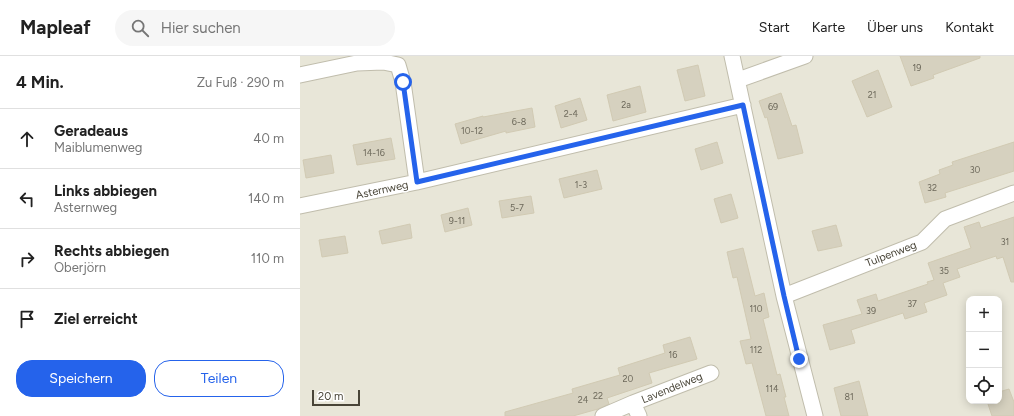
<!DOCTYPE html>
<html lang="de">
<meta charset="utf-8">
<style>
body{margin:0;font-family:Figtree,sans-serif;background:#f6f6f6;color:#222}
.controls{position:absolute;right:12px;bottom:12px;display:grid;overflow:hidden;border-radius:8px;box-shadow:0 2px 10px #0003}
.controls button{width:36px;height:36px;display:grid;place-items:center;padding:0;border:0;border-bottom:1px solid #e0e0e0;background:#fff;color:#222;font:20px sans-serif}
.scale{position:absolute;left:12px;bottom:10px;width:48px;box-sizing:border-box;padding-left:4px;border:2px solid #494538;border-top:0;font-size:11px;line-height:14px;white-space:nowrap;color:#494538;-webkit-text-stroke:3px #fff;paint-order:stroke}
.stop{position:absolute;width:12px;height:12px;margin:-9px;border:3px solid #2563eb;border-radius:50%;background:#fff}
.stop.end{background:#2563eb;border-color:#fff;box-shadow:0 1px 4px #0008}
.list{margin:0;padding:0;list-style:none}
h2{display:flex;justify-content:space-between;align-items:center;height:52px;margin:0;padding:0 16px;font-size:17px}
h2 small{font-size:13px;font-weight:400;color:#767676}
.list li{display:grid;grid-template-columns:26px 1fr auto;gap:12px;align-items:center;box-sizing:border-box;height:60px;padding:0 16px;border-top:1px solid #e0e0e0}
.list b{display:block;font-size:15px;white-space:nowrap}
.list p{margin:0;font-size:13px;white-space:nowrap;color:#767676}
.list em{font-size:13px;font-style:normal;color:#767676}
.actions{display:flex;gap:8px;padding:12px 16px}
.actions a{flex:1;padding:9px 0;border:1px solid #2563eb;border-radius:16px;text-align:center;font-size:14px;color:#2563eb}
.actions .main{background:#2563eb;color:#fff}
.icon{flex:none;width:22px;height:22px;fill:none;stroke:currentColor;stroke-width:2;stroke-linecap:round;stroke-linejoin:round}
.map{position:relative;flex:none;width:714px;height:360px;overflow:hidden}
header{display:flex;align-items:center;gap:24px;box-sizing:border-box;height:56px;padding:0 20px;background:#fff;border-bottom:1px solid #e0e0e0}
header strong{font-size:19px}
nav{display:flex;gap:22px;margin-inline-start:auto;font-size:14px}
.search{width:280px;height:36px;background:#f6f6f6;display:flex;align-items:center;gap:10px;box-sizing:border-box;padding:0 14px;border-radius:22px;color:#767676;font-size:15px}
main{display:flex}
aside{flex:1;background:#fff}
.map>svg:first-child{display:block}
.residential{fill:#e8e6d8;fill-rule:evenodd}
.building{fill:#d6d1bf;stroke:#d1cab3}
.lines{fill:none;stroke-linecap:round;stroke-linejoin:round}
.street-casing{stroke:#c0bdac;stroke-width:17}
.street{stroke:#fff;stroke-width:15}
.route{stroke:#2563eb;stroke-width:5}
.labels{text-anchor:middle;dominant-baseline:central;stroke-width:3;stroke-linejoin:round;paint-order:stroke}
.number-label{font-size:9px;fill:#6c685a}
.street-label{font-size:11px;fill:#494538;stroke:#fff}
</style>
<header>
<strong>Mapleaf</strong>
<div class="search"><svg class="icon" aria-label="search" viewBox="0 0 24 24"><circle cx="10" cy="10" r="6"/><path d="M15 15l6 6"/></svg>Hier suchen</div>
<nav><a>Start</a><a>Karte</a><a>Über uns</a><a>Kontakt</a></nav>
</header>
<main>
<aside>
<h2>4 Min.<small>Zu Fuß · 290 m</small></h2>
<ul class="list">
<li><svg class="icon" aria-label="ahead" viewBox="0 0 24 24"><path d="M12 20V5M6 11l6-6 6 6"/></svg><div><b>Geradeaus</b><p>Maiblumenweg</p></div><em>40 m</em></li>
<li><svg class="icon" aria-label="left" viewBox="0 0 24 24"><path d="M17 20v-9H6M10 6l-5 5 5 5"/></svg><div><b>Links abbiegen</b><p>Asternweg</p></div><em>140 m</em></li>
<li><svg class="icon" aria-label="right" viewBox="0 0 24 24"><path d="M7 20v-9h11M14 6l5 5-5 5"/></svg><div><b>Rechts abbiegen</b><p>Oberjörn</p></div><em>110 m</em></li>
<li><svg class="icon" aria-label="arrive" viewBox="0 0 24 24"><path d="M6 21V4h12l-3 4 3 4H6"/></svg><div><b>Ziel erreicht</b></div></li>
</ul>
<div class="actions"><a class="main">Speichern</a><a>Teilen</a></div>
</aside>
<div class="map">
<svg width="714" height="360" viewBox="0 0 714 360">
<rect width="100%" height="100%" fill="#f5f3ea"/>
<path class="residential" d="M 0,0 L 714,0 L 714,360 L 0,360 ZM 669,243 L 699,243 L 699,345 L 669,345 Z"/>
<path class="building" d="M 600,0 L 680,0 L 680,2 L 633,19 L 634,22 L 611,30 Z
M 398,9 L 405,40 L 385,45 L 377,14 Z
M 578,14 L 592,51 L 567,61 L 552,25 Z
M 340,30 L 346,56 L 313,65 L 307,39 Z
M 481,37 L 492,70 L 496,69 L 503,97 L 478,103 L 467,61 L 465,62 L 459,45 Z
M 280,42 L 287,64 L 261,72 L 255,50 Z
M 232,52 L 235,71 L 206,77 L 206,75 L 161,88 L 155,68 L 183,60 L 183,61 Z
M 91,82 L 95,103 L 57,109 L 53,89 Z
M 417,86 L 423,107 L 401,114 L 395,93 Z
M 714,86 L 714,115 L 645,137 L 646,141 L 625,147 L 619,126 L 640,118 L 639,114 L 653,109 L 652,106 Z
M 31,99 L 34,117 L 6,122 L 3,104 Z
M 297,114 L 302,133 L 264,142 L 259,123 Z
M 431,138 L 438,162 L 421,167 L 414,143 Z
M 231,140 L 234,157 L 202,162 L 199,145 Z
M 168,152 L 172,169 L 145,176 L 141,159 Z
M 714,161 L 714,226 L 711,226 L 703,201 L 697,203 L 696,200 L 657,213 L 660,221 L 643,227 L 647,239 L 624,247 L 627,256 L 605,263 L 603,257 L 551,274 L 555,287 L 530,294 L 523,269 L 562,258 L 557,244 L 576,238 L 578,245 L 628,228 L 627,226 L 634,224 L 628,207 L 671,192 L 664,171 L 679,166 L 681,172 Z
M 110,168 L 112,182 L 82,188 L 79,175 Z
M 536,169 L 542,190 L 518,195 L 512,175 Z
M 45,180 L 48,197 L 22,201 L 19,184 Z
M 443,192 L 455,240 L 464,237 L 469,261 L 463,263 L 477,319 L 480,318 L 486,341 L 484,341 L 489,360 L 466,360 L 452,307 L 446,308 L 440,285 L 451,283 L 437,221 L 433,222 L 427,196 Z
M 390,281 L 397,303 L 349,317 L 352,327 L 307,342 L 309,348 L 298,353 L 273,360 L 205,360 L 205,356 L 273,337 L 272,333 L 320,319 L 318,312 L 365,297 L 363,289 Z
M 559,325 L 568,360 L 541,360 L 534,332 Z
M 709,333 L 714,346 L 714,360 L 692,360 L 687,345 L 699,345 L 699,336 Z"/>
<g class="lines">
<defs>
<path id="street" d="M 432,0 L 484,240 L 515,360
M 0,19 L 57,7 L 83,6 L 98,9 L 103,26 L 117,126
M 438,24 L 505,0
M 0,150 L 117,126 L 443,49
M 484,240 L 622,186 L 645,163 L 714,137
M 333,347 L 411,317
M 303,360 L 333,347 L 339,360"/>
</defs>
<use href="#street" class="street-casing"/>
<use href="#street" class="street"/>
</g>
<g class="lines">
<path class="route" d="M 103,26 L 117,126 L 443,49 L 484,240 L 499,303"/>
</g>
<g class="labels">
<g class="number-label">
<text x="617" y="11">19</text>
<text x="572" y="38">21</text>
<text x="326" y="48">2a</text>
<text x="473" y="50">69</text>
<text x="271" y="57">2-4</text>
<text x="219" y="65">6-8</text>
<text x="172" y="74">10-12</text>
<text x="74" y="96">14-16</text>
<text x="675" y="113">30</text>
<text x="281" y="128">1-3</text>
<text x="632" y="131">32</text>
<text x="217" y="151">5-7</text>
<text x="157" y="164">9-11</text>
<text x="705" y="185">31</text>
<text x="644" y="214">35</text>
<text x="612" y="247">37</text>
<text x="456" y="252">110</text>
<text x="571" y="254">39</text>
<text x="456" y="293">112</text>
<text x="373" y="298">16</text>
<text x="328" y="322">20</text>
<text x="472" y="332">114</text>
<text x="298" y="339">22</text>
<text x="549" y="340">81</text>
<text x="283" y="343">24</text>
</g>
<g class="street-label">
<text transform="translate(82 134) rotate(-12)">Asternweg</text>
<text transform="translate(591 198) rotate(-21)">Tulpenweg</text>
<text transform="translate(372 332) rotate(-22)">Lavendelweg</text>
</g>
</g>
</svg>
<div class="controls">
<button>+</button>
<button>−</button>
<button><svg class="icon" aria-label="locate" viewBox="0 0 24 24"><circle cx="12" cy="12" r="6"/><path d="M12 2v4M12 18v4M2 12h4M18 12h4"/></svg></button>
</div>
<div class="scale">20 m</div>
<div class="stop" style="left:103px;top:26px"></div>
<div class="stop end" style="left:499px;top:303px"></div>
</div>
</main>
